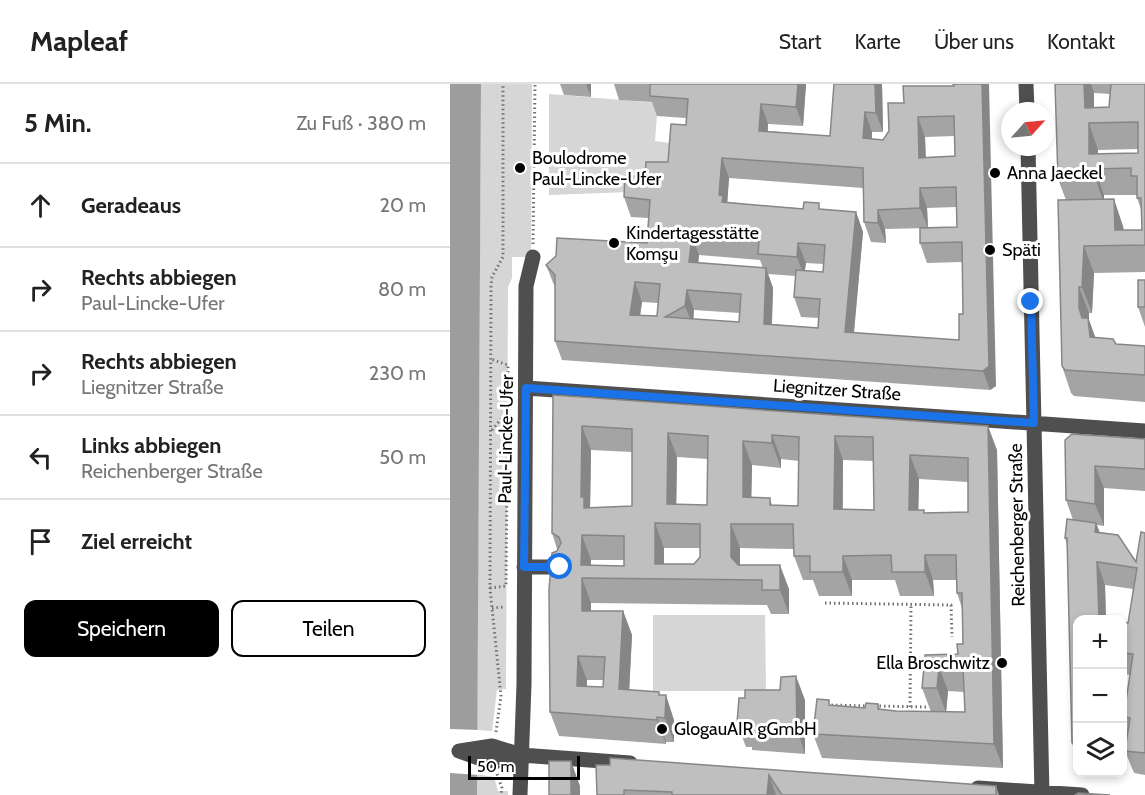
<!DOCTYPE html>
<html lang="de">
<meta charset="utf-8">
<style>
body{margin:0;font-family:Cabin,sans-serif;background:#f6f6f6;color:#222}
.controls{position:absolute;right:18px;bottom:18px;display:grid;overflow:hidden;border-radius:12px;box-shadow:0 3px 9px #0003}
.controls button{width:54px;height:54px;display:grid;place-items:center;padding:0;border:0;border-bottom:2px solid #e0e0e0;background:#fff;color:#222;font:30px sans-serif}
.compass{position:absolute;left:551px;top:18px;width:54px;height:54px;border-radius:50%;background:#fff;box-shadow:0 3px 9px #0003;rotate:63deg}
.scale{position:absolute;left:18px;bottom:15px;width:112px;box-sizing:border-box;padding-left:6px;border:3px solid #000;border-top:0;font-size:16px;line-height:21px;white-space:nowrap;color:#000;-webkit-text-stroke:4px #fff;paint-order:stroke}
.stop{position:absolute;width:18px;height:18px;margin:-14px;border:4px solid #1a73e8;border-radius:50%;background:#fff}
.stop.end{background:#1a73e8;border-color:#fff;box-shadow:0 2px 6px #0008}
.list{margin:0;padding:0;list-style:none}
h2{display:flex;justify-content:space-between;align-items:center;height:78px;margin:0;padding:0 24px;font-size:26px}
h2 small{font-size:20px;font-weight:400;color:#767676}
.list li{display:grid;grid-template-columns:39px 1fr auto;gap:18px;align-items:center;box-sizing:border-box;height:84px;padding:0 24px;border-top:2px solid #e0e0e0}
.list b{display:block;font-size:22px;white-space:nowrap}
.list p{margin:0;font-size:20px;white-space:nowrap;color:#767676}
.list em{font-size:20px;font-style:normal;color:#767676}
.actions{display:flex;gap:12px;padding:18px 24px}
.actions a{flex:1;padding:14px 0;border:2px solid #000;border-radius:12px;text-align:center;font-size:21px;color:#000}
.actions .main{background:#000;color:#fff}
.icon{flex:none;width:33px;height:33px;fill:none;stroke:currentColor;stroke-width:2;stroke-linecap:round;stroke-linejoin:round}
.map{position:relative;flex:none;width:695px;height:711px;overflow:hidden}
header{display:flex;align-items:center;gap:36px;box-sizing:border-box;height:84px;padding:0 30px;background:#fff;border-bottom:2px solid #e0e0e0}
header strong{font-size:28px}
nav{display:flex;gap:33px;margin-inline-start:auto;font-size:21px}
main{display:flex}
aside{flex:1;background:#fff}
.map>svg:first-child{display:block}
.green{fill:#d6d6d6}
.water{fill:#9d9d9d}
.pier{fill:#fff}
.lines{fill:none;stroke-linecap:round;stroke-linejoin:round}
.path{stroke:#717171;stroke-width:3;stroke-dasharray:1.5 3;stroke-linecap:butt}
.minor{stroke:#4f4f4f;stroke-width:15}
.wall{fill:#a4a4a4;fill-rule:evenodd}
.shaded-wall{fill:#868686}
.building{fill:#bfbfbf;stroke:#868686;stroke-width:1.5;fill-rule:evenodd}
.route{stroke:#1a73e8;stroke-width:8}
.poi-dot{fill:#000;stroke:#fff;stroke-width:2}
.labels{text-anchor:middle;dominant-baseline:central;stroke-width:6;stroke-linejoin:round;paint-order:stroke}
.poi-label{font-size:18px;fill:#000;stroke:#fff;text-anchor:start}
.street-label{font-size:18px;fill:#000;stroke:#fff}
</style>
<header>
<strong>Mapleaf</strong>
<nav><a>Start</a><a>Karte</a><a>Über uns</a><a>Kontakt</a></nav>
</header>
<main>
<aside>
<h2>5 Min.<small>Zu Fuß · 380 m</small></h2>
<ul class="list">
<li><svg class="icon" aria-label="ahead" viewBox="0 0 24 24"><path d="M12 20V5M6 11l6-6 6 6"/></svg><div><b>Geradeaus</b></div><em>20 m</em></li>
<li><svg class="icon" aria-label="right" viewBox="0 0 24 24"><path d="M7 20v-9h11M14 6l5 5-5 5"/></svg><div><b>Rechts abbiegen</b><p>Paul-Lincke-Ufer</p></div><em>80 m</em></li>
<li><svg class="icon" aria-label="right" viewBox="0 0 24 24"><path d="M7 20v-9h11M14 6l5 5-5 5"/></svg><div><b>Rechts abbiegen</b><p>Liegnitzer Straße</p></div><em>230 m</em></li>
<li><svg class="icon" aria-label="left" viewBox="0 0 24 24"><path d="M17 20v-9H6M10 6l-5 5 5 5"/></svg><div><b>Links abbiegen</b><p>Reichenberger Straße</p></div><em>50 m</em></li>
<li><svg class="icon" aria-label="arrive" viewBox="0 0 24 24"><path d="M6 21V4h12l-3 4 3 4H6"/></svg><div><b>Ziel erreicht</b></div></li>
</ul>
<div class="actions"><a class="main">Speichern</a><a>Teilen</a></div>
</aside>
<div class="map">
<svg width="695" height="711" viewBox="0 0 695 711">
<rect width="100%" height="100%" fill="#fff"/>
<path class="green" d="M 31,0 L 82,0 L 81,173 L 62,173 L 62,194 L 58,203 L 56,605 L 47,606 L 42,647 L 27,646 Z
M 99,10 L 208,19 L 205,57 L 228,60 L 225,98 L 181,108 L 99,111 Z
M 203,531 L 315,531 L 316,607 L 203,607 Z
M 27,690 L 44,693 L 48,707 L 58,707 L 58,711 L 27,711 Z"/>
<path class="water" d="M 0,0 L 31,0 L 27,711 L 0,711 Z"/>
<path class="pier" d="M 0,645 L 30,646 L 30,691 L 0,689 Z"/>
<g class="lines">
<path class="path" d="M 83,160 L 85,0
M 42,346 L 57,328
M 40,504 L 56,502 L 58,281 L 41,275
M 375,519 L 501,521 L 502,553
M 42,524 L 54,523
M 377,621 L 419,622
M 425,622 L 477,623
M 460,623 L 461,520
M 46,648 L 51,612 L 40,504 L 41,202 L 42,193 L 53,173 L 53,0
M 47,690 L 52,704 L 51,711"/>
<path class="minor" d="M 576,0 L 577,27
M 578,63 L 592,711
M 76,304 L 695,347
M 74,483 L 110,483
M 9,667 L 34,676 L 48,677 L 71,671 L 180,679
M 10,667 L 42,662 L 71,671
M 528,704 L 632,711
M 70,711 L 74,600 L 76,202 L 83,173"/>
</g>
<path class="wall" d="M 110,0 L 141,0 L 141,13 L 114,11 Z
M 164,0 L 356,0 L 353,42 L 318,40 L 318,47 L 380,52 L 384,0 L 432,0 L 433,48 L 422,48 L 422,55 L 433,56 L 439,47 L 454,19 L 504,2 L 546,302 L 540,306 L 112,276 L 105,257 L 105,202 L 104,201 L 96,181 L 197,159 L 198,134 L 181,133 L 174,113 L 195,93 L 218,78 L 236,41 L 236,34 L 207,32 L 202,18 L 169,16 ZM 505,52 L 505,72 L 476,73 L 475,53 ZM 279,94 L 413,104 L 414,138 L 421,158 L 436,159 L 435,145 L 478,144 L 477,124 L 506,123 L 507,143 L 470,159 L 477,179 L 512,178 L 513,230 L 509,256 L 404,249 L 413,148 L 406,128 L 277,119 ZM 249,171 L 310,176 L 313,184 L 248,179 ZM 356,179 L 374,180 L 373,188 L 355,186 ZM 318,190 L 346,192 L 344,213 L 351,233 L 369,234 L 368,244 L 322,240 L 323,204 ZM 192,218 L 208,219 L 207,232 L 190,232 ZM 244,226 L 290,229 L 289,238 L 243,235 Z
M 605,0 L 695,0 L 695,188 L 644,189 L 642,229 L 639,229 L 639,236 L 645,253 L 666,260 L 695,262 L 695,318 L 624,312 L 621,309 L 612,282 L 616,116 L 608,95 ZM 644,9 L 660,10 L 659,23 L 644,24 ZM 688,65 L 688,69 L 648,70 L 648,66 ZM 654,111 L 687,111 L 687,114 L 692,128 L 692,146 L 674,146 L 673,142 L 654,115 Z
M 695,196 L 695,243 L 688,223 Z
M 103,311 L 547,366 L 553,684 L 372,674 L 363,650 L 381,621 L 415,624 L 428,620 L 430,625 L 446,627 L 481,628 L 472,604 L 475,571 L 508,570 L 513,560 L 512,524 L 507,509 L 506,496 L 483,496 L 484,512 L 450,512 L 445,496 L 402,496 L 402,512 L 369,512 L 363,496 L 353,496 L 344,472 L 344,465 L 290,464 L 290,481 L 339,505 L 339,530 L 321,530 L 317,521 L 141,519 L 141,527 L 173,527 L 182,551 L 179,606 L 210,611 L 224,636 L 224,658 L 216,658 L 216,660 L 109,652 L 100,628 L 107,467 L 107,465 L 102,449 ZM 141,366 L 182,368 L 182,422 L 140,424 ZM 227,373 L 258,375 L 257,421 L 226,421 ZM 331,375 L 349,377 L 348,422 L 322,421 L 320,414 L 301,414 L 302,381 L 331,384 ZM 393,376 L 424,377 L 424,426 L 393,426 ZM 469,395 L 518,398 L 518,428 L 475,429 L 468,426 ZM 214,464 L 250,464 L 250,473 L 244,480 L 214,480 ZM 141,476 L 174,476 L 174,482 L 141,481 ZM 137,596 L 154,596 L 153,603 L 137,602 ZM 498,607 L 514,608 L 515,628 L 496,628 Z
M 695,355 L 695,407 L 654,404 L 654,442 L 647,441 L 650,449 L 686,478 L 695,449 L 695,691 L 684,689 L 675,667 L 677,654 L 672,654 L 672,617 L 676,617 L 680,591 L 672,590 L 672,538 L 678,539 L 683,505 L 655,501 L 656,536 L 627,536 L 627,675 L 622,659 L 617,461 L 615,454 L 623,436 L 616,416 L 615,356 Z
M 355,616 L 355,670 L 302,666 L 302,663 L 296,663 L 287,639 Z
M 146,681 L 546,702 L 549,711 L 147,711 Z"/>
<path class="shaded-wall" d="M 136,0 L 141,0 L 141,13 Z
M 348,0 L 356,0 L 353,42 L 346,23 Z
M 425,0 L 432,0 L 433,48 L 426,29 Z
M 532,0 L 539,0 L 546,302 L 540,306 L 533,287 Z
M 634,0 L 641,0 L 644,9 L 644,39 L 635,24 Z
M 311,20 L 318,40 L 316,67 L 309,47 Z
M 415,28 L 422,48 L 421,74 L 413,54 Z
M 468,33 L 475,53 L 476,93 L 469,74 Z
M 639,39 L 648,66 L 648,84 L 645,85 L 654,111 L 654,120 L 645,93 L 639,70 Z
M 272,74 L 279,94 L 277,123 L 280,131 L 269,111 Z
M 470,104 L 477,124 L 478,144 L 470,124 Z
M 664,115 L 673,142 L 674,161 L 665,146 Z
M 428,126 L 435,145 L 436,159 L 428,139 Z
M 406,128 L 413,148 L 402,268 L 395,248 Z
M 242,152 L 249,171 L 246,198 L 239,178 Z
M 348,159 L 356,179 L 354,192 L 347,173 Z
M 634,162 L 644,189 L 642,229 L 632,203 Z
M 316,184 L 323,204 L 321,260 L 314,240 Z
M 185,198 L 192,218 L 187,251 L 180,231 Z
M 629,203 L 639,229 L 639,236 L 648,261 L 642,261 L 632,234 L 629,224 Z
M 237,206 L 244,226 L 243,242 L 235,222 Z
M 132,342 L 141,366 L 140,428 L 143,448 L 131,413 Z
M 538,342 L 547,366 L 553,684 L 544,660 Z
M 218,349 L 227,373 L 226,440 L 217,420 Z
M 322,351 L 331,375 L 331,384 L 322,359 Z
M 385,352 L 393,376 L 392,450 L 384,425 Z
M 293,357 L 302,381 L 301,438 L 293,413 Z
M 460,371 L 469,395 L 468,450 L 459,426 Z
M 645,382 L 654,404 L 654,442 L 645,420 Z
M 205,439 L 214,464 L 214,495 L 205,480 Z
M 646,439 L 654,461 L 645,448 Z
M 281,440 L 290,464 L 290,497 L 281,473 Z
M 132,451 L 141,476 L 140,495 L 131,481 Z
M 475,471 L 483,496 L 484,512 L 475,488 Z
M 393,472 L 402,496 L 402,512 L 393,488 Z
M 647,478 L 655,501 L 656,536 L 649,536 Z
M 330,481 L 339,505 L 339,530 L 330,506 Z
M 132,494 L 141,519 L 141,551 L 132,527 Z
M 173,527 L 182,551 L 178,630 L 169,605 Z
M 128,572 L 137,596 L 136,626 L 127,602 Z
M 489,583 L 498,607 L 496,629 L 487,604 Z
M 346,592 L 355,616 L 355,670 L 347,646 Z
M 209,608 L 215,626 L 216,611 L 224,636 L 224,658 L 215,634 Z
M 207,633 L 216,658 L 216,660 L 207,636 Z
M 121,677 L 130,702 L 130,711 L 121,711 Z
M 319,691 L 326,711 L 317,711 Z"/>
<path class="building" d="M 200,0 L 348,0 L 346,23 L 311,20 L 309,47 L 380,52 L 384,0 L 425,0 L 426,29 L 415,28 L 413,54 L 433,56 L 439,47 L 438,19 L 454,19 L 453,2 L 504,2 L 503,0 L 532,0 L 539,282 L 533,287 L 105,257 L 105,191 L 96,181 L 106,172 L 107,154 L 197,159 L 200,116 L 174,113 L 175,92 L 195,93 L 196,78 L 218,78 L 221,40 L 236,41 L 238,15 L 200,12 ZM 504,32 L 505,72 L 469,74 L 468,33 ZM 272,74 L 413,84 L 414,138 L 428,139 L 428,126 L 470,124 L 470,104 L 506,103 L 507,143 L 470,144 L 470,159 L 512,158 L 513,230 L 509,230 L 509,256 L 395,248 L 406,128 L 369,125 L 369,119 L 354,118 L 353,125 L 272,118 L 273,112 L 269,111 ZM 242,152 L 309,157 L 308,170 L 347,173 L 348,159 L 375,161 L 373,188 L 346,186 L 344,213 L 370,215 L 368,244 L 314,240 L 316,184 L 239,178 ZM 185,198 L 210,200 L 207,232 L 180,231 ZM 237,206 L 291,210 L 289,238 L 215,233 L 235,222 Z
M 605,0 L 634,0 L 635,24 L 659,23 L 661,0 L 695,0 L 695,161 L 634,162 L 632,203 L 629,203 L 629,224 L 632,234 L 638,234 L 640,253 L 663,255 L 666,260 L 695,262 L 695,291 L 615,286 L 612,282 L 608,116 L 664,115 L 665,146 L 692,146 L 691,114 L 687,114 L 687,92 L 681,92 L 681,84 L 645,85 L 645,93 L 608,95 ZM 688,38 L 688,69 L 639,70 L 639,39 Z
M 688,196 L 695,196 L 695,223 L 688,223 Z
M 103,311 L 538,342 L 544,660 L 363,650 L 367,615 L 379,616 L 379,621 L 415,624 L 416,619 L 428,620 L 428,625 L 446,627 L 515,628 L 513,584 L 489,583 L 487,604 L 472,604 L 475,571 L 508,570 L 507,560 L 513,560 L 512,509 L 507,509 L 506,471 L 475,471 L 475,488 L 442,488 L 441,471 L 393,472 L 393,488 L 360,488 L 360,472 L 344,472 L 343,440 L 281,440 L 281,473 L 288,481 L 330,481 L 330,506 L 312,506 L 312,496 L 132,494 L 132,527 L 173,527 L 169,605 L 209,608 L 209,611 L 216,611 L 215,634 L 207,633 L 207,636 L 100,628 L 99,506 L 102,469 L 107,467 L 111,459 L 109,453 L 102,449 ZM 132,342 L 182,345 L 182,422 L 134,424 L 134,413 L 131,413 ZM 218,349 L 258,352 L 257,421 L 217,420 ZM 322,351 L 349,353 L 348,422 L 320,421 L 320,414 L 293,413 L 293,357 L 322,359 ZM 385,352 L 423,353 L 424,426 L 384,425 ZM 460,371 L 518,374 L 518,428 L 474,429 L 474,426 L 459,426 ZM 205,439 L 250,440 L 250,473 L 244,480 L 205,480 ZM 132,451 L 174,452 L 174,482 L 131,481 ZM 128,572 L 155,573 L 153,603 L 127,602 Z
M 622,350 L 695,355 L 695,385 L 645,382 L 645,420 L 616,416 L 615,356 Z
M 617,435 L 646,439 L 645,448 L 668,451 L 686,478 L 691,448 L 695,449 L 695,669 L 675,667 L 680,634 L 672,632 L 672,617 L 676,617 L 683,570 L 672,569 L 672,538 L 678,539 L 687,484 L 647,478 L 649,535 L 655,536 L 627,536 L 627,660 L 622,659 L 617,454 L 615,454 Z
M 346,592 L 347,646 L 294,642 L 294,640 L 287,639 L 289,614 L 295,614 L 295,606 L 330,606 L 331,593 Z
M 160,674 L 546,702 L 546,711 L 332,711 L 319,691 L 317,711 L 222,711 L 222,708 L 174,706 L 174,711 L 147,711 L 146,681 L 160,681 Z
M 99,677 L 121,677 L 121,711 L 99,711 Z
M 628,709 L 660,711 L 625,711 Z"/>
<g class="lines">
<path class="route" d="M 110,483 L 74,483 L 76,304 L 584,339 L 581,218"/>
</g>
<g class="poi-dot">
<circle cx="70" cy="84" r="6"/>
<circle cx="545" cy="89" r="6"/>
<circle cx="164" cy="159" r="6"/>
<circle cx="540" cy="166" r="6"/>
<circle cx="552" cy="579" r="6"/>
<circle cx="212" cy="645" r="6"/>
</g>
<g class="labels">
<g class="poi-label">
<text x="82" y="74">Boulodrome<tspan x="82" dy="21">Paul-Lincke-Ufer</tspan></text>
<text x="557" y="89">Anna Jaeckel</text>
<text x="176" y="149">Kindertagesstätte<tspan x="176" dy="21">Komşu</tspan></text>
<text x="552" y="166">Späti</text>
<text x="540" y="579" text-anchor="end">Ella Broschwitz</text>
<text x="224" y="645">GlogauAIR gGmbH</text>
</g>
<g class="street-label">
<text transform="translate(387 306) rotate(4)">Liegnitzer Straße</text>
<text transform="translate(56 355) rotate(-89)">Paul-Lincke-Ufer</text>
<text transform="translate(567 441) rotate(-91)">Reichenberger Straße</text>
</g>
</g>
</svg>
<div class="controls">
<button>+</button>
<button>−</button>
<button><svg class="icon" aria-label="layers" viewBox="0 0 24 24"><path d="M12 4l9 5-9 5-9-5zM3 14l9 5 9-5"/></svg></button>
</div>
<svg class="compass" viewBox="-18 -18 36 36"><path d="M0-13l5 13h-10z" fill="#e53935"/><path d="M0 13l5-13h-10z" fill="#767676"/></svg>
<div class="scale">50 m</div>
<div class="stop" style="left:110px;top:483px"></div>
<div class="stop end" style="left:581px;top:218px"></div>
</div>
</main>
